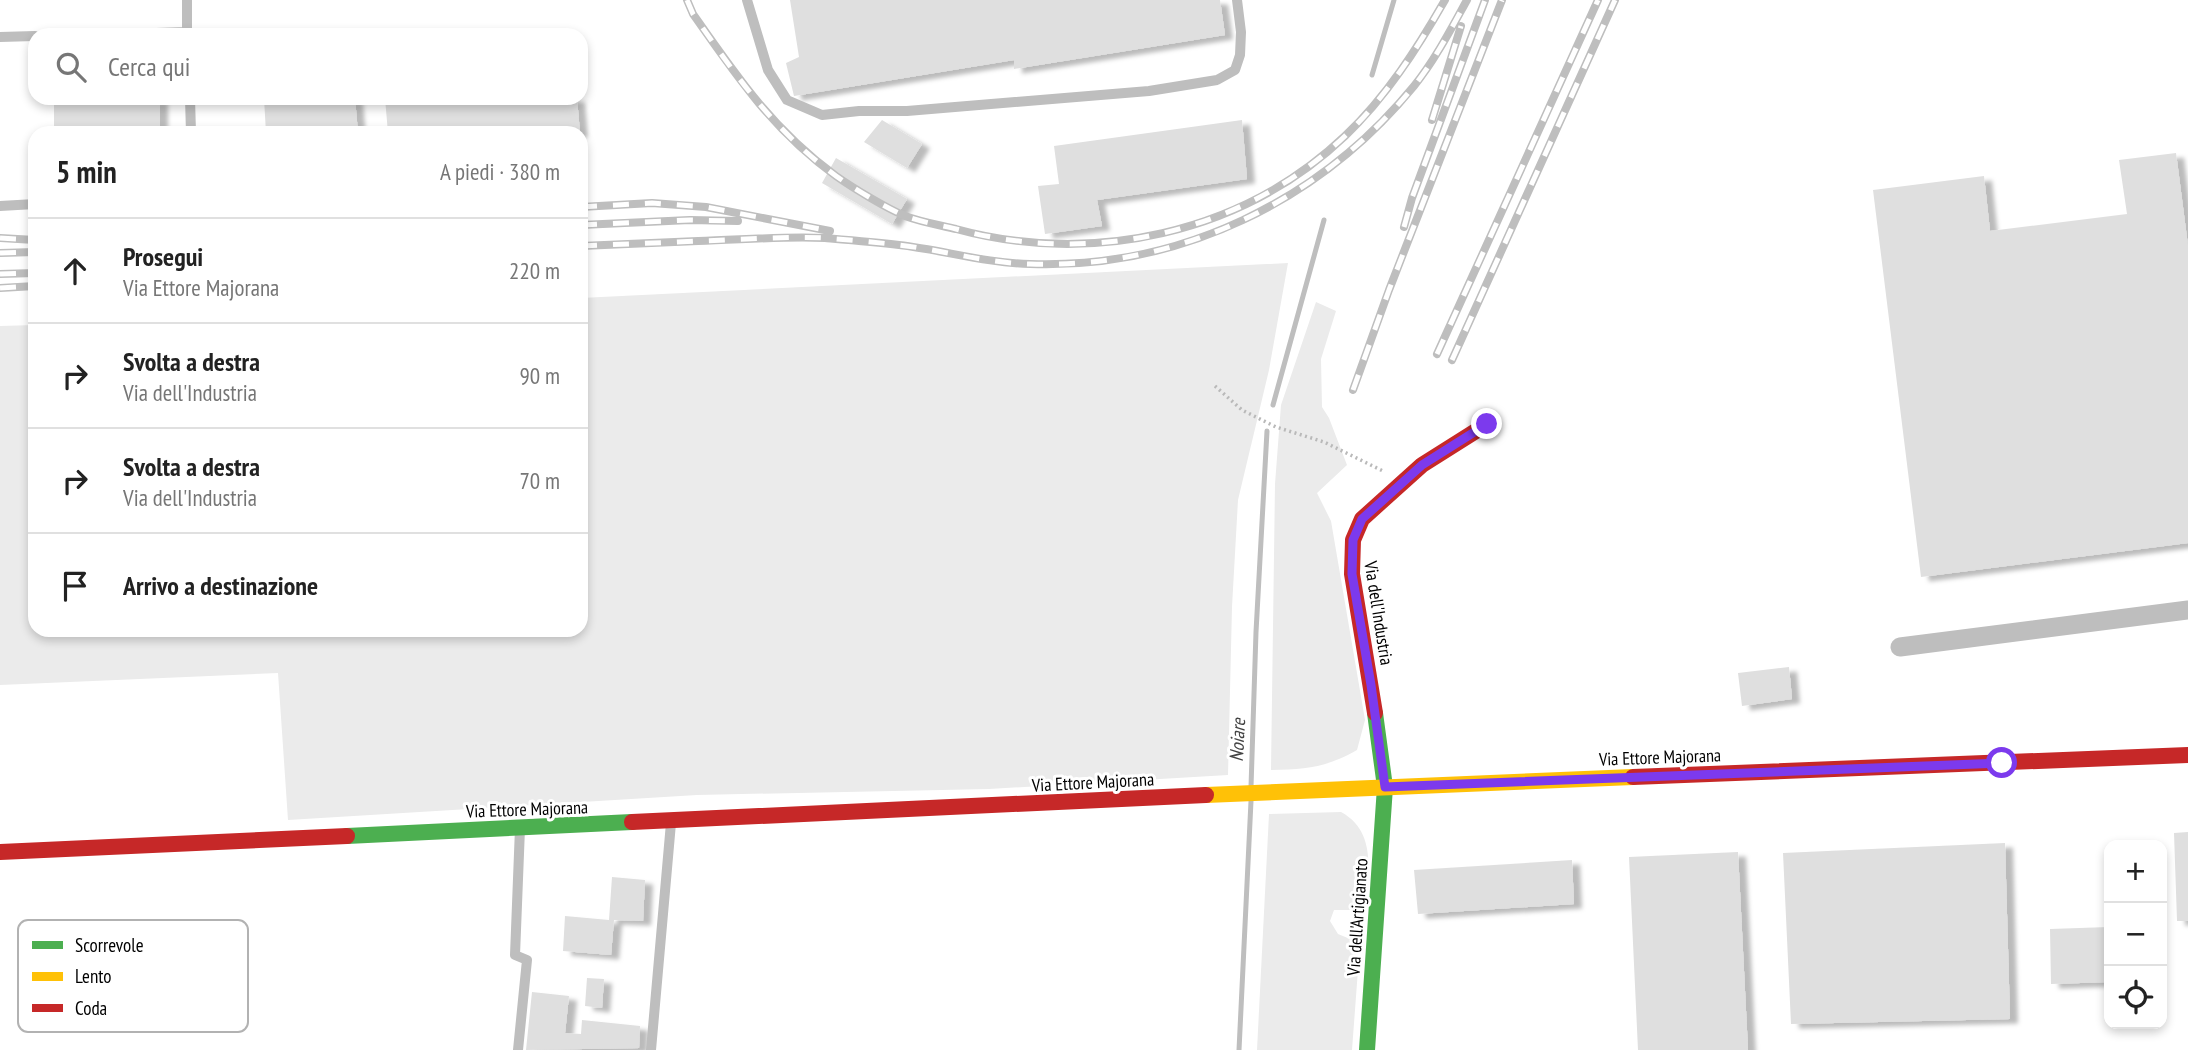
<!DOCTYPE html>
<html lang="it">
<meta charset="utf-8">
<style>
body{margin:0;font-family:"PT Sans Narrow",sans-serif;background:#f6f6f6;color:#222}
.controls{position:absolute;right:21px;bottom:21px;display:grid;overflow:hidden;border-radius:14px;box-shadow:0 4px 10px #0003}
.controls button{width:63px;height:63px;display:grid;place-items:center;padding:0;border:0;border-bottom:2px solid #e0e0e0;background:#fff;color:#222;font:35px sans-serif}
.stop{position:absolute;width:21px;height:21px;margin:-16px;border:5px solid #7c3aed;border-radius:50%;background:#fff}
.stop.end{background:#7c3aed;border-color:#fff;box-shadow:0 2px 7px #0008}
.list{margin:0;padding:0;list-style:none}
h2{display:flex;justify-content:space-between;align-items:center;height:91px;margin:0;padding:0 28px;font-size:30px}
h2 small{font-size:23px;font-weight:400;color:#767676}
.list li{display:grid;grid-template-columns:46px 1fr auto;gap:21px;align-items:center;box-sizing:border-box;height:105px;padding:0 28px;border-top:2px solid #e0e0e0}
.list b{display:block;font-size:26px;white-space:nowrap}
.list p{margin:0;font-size:23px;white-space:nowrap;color:#767676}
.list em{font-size:23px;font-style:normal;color:#767676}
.icon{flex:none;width:38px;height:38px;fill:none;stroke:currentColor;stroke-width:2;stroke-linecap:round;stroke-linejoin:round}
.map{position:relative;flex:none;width:2188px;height:1050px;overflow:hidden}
.search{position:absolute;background:#fff;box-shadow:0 4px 10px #0003;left:28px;top:28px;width:560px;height:77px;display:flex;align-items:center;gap:18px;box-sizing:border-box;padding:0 24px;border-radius:21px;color:#767676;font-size:26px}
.panel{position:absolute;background:#fff;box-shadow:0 4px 10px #0003;left:28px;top:126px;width:560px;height:511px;border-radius:21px}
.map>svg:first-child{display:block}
.green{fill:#ebebeb}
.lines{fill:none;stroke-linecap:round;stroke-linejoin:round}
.stream{stroke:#bebebe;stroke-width:5}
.building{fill:#dfdfdf;filter:url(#shadow)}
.path{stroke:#b9b9b9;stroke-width:3.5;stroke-dasharray:2 3.5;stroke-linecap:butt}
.lane{stroke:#bebebe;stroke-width:10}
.street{stroke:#bebebe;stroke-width:19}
.fast{stroke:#4caf50;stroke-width:16}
.slow{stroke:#ffc107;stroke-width:16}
.jam{stroke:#c62828;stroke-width:16}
.rail-casing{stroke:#bebebe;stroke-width:8}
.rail{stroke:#fff;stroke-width:5;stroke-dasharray:16;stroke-linecap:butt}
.route{stroke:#7c3aed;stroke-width:9}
.labels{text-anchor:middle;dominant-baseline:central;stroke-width:6;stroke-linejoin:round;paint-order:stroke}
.street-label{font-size:18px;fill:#000;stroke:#fff}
.water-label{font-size:19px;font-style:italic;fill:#434343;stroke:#fff}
.key{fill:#fff;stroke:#b2b2b2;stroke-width:2}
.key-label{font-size:19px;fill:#000}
</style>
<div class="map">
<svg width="2188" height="1050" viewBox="0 0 2188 1050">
<defs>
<filter id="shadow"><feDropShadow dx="8" dy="4.5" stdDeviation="2" flood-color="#0004"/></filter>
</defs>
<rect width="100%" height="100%" fill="#fff"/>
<path class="green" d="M 1288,263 L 1269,370 L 1238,500 L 1232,607 L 1228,775 L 989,789 L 697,795 L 288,820 L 278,673 L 0,685 L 0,326 L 35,325 L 35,630 L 581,630 L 581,298 Z
M 1316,302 L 1336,311 L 1321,359 L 1322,407 L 1329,418 L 1347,465 L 1317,493 L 1331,521 L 1365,720 L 1357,750 C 1325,768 1307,769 1271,770 L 1275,484 L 1281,405 Z
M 1341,812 C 1378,832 1368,875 1365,910 L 1356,915 L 1350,910 L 1334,910 L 1330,921 L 1338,934 L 1360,943 L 1352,1050 L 1257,1050 L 1269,814 Z"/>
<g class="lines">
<path class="stream" d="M 1372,75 L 1394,0
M 1273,405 L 1324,220
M 1251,787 L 1256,632 L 1267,431
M 1239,1050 L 1251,801"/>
</g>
<path class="building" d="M 790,0 L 1220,0 L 1225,35 L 1014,69 L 1014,60 L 794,96 L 786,63 L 799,57 Z
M 54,98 L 160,98 L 160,133 L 54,133 Z
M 264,98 L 355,98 L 358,133 L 266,133 Z
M 385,98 L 577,98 L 580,133 L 388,133 Z
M 882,120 L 922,144 L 907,168 L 864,142 Z
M 1242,120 L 1247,179 L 1097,200 L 1102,226 L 1045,234 L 1038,186 L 1059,184 L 1054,146 Z
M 2176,153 L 2188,246 L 2188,543 L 1921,577 L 1873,190 L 1984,176 L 1990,231 L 2127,214 L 2119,160 Z
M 836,158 L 907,199 L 892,224 L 822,183 Z
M 1789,667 L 1792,699 L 1742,706 L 1738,673 Z
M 2188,832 L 2188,921 L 2177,921 L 2174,833 Z
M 2005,843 L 2010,1019 L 1791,1024 L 1783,853 Z
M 1738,852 L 1748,1050 L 1638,1050 L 1629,857 Z
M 1572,860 L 1574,904 L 1418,914 L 1414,870 Z
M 612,877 L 645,880 L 643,921 L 614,920 L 611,955 L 563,951 L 565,916 L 609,920 Z
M 2109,927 L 2109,982 L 2051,984 L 2050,929 Z
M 587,978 L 604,979 L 602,1008 L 585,1006 Z
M 532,992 L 569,996 L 565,1033 L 581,1034 L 582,1020 L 640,1026 L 639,1048 L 526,1050 Z"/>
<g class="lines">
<path class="path" d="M 1215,386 L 1242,410 L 1276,427 L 1324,442 L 1383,471"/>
<path class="lane" d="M 187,0 L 187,35
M 747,0 L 768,70 L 787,100 L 822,115 L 859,111 L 907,111 L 1149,91 L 1217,80 L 1235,70 L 1240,55 L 1241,32 L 1237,0
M 94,35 L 187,32
M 0,37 L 35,36
M 190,98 L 191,133
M 0,206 L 35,204
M 518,1050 L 527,960 L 515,955 L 520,828
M 651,1050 L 671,823"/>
<path class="street" d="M 1900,647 L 2188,610"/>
<path class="fast" d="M 347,836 L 632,822
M 1367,1050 L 1385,787 L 1375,713"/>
<path class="slow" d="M 1206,795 L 1633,777"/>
<path class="jam" d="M 1375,713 L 1352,574 L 1353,540 L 1362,519 L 1422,465 L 1487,424
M 1633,777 L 2188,755
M 632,822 L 1206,795
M 0,852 L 347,836"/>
<defs>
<path id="rail" d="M 687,0 L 693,14 C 737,77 773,130 836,176 C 853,188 886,208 905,216 C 921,222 939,225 956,229 C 1091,266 1242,234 1345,136 C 1386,97 1417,49 1445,0
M 1432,120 L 1461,26
M 581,207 L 652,203 L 706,207 L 830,231
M 581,225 L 690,220 L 738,221
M 1404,227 L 1412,198 L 1485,0
M 0,238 L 35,240
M 581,246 C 620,244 659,243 698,241 C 740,240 782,236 825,238 C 849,240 874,242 899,245 C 943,250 985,263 1030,264 C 1180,269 1320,201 1414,86 C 1435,60 1451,29 1467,0
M 0,253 L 35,252
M 0,274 L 35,273
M 0,288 L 35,286
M 1437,354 L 1598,0
M 1452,360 L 1615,0
M 1353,390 L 1389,290 L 1502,0"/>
</defs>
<use href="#rail" class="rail-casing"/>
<use href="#rail" class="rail"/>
</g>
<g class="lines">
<path class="route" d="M 1487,424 L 1422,465 L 1362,519 L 1353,540 L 1352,574 L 1371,685 L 1385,787 L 2002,763"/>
</g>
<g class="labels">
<g class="street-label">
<text transform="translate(1379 613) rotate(81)">Via dell'Industria</text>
<text transform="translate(1660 757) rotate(-2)">Via Ettore Majorana</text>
<text transform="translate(1093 782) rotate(-3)">Via Ettore Majorana</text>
<text transform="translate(527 809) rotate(-2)">Via Ettore Majorana</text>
<text transform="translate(1357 917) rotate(-86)">Via dell'Artigianato</text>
</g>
<g class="water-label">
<text transform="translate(1237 740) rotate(-87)">Noiare</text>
</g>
</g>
<rect x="18" y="920" width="230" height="112" rx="10" class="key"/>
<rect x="32" y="941" width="31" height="8" fill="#4caf50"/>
<rect x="32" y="972" width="31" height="9" fill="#ffc107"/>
<rect x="32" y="1004" width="31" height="8" fill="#c62828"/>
<g class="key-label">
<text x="75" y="952">Scorrevole</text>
<text x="75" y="983">Lento</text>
<text x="75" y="1015">Coda</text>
</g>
</svg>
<div class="controls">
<button>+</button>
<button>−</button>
<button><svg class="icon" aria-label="locate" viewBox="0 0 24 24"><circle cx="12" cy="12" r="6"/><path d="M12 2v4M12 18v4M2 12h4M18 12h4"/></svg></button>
</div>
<div class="stop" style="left:2002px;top:763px"></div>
<div class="stop end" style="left:1487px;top:424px"></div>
<div class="search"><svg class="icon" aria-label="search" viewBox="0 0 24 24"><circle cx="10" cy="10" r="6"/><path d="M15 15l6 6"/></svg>Cerca qui</div>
<section class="panel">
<h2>5 min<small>A piedi · 380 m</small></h2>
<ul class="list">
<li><svg class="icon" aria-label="ahead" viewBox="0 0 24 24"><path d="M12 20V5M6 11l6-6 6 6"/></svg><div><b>Prosegui</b><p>Via Ettore Majorana</p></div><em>220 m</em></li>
<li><svg class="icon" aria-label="right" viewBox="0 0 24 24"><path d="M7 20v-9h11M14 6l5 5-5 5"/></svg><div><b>Svolta a destra</b><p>Via dell'Industria</p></div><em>90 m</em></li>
<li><svg class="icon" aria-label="right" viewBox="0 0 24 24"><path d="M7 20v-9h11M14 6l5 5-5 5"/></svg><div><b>Svolta a destra</b><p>Via dell'Industria</p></div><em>70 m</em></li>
<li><svg class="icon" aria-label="arrive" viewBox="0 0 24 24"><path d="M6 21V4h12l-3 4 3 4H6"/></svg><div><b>Arrivo a destinazione</b></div></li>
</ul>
</section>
</div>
